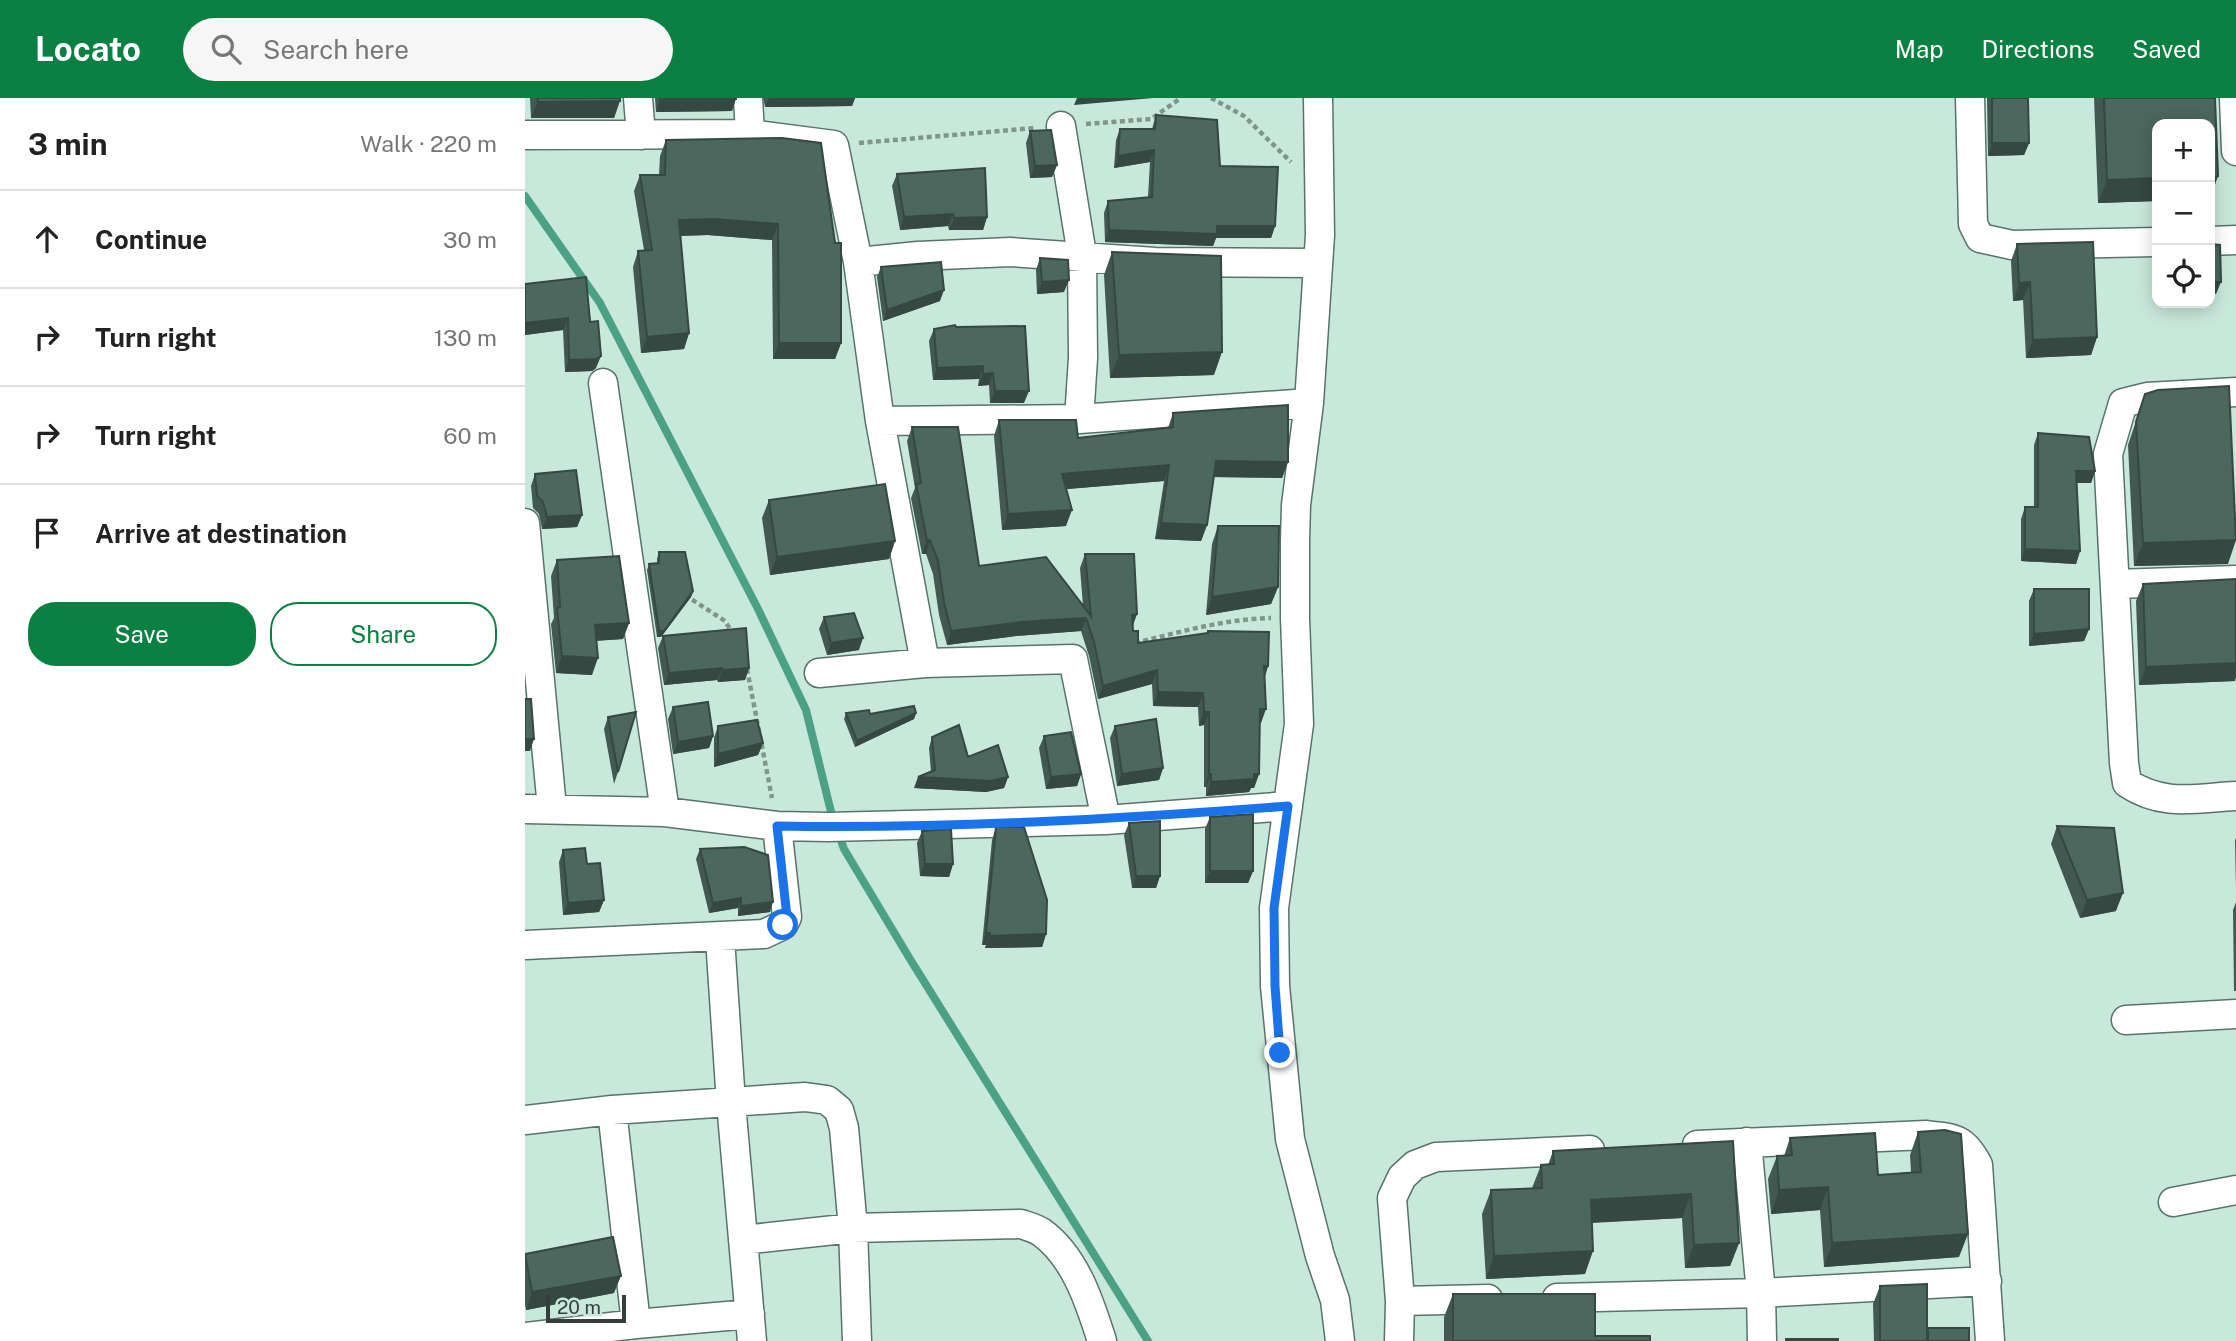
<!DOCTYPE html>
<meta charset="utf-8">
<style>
body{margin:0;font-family:"Public Sans",sans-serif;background:#f6f6f6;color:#222}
.controls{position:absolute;right:21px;top:21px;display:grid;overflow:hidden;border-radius:14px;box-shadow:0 4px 18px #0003}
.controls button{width:63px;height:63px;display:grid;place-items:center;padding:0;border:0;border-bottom:2px solid #e0e0e0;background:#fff;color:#222;font:35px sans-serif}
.scale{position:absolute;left:21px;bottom:18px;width:80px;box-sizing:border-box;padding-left:7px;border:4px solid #333f3a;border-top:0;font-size:19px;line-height:24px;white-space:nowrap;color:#333f3a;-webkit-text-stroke:5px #c9e8dc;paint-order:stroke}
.stop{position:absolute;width:21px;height:21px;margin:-16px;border:5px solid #1a73e8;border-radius:50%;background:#fff}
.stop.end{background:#1a73e8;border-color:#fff;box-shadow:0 2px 7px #0008}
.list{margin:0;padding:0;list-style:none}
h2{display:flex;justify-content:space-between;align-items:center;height:91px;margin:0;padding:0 28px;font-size:30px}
h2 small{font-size:23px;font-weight:400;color:#767676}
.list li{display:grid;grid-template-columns:46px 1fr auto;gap:21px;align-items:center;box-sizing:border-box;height:98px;padding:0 28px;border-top:2px solid #e0e0e0}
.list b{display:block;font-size:26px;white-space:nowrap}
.list em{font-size:23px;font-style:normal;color:#767676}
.actions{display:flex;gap:14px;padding:21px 28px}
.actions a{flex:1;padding:16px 0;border:2px solid #0b8043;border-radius:28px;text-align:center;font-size:24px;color:#0b8043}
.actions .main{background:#0b8043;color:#fff}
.icon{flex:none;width:38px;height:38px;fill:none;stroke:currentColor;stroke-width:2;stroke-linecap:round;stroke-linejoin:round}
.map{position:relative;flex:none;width:1711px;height:1243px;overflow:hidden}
header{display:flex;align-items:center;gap:42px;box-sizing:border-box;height:98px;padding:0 35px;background:#0b8043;color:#fff}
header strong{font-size:33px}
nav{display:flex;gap:38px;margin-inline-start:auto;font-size:24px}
.search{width:490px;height:63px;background:#f6f6f6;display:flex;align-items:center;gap:18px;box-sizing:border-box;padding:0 24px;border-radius:38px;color:#767676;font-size:26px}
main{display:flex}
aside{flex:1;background:#fff}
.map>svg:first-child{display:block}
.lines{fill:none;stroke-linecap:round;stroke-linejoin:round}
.stream{stroke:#4ba186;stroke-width:8}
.minor-casing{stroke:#587369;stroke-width:31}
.path{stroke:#80968d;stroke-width:4.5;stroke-dasharray:5 3.5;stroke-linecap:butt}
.minor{stroke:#fff;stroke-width:28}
.wall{fill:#415950}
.shaded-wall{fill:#354841}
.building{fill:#4c675d;stroke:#354841;stroke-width:2}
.route{stroke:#1a73e8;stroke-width:9}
</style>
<header>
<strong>Locato</strong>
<div class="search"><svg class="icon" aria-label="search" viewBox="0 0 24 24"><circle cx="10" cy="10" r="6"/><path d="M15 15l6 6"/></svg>Search here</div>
<nav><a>Map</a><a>Directions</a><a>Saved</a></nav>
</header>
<main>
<aside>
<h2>3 min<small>Walk · 220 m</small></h2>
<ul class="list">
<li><svg class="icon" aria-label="ahead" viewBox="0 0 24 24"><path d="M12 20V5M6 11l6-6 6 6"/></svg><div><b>Continue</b></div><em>30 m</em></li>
<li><svg class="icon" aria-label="right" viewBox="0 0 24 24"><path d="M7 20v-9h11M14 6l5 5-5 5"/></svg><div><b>Turn right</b></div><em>130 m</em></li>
<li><svg class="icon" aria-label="right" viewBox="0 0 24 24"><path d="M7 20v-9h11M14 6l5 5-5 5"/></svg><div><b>Turn right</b></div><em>60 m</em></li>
<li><svg class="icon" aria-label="arrive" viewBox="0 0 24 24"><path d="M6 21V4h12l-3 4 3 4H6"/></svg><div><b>Arrive at destination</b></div></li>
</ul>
<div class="actions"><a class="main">Save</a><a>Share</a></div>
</aside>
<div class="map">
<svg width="1711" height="1243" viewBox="0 0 1711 1243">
<rect width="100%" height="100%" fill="#c9e8dc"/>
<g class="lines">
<path class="stream" d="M 0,98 L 75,205 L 233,511 L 281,612 L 308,722
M 313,734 L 319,751 L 385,861 L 623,1243"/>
<defs>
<path id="minor" d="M 113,0 L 116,37
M 223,0 L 225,36
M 793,0 L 795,137 L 784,305 L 771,407 L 770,443 L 770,520 L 774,626 L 749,810 L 750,888 L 765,1041 L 795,1158 L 810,1202 L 815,1243
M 1445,0 L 1448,126 L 1455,140 L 1487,147 L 1632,144
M 1709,0 L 1711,53
M 536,28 L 557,157 L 558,260 L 554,321
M 0,37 L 225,36 L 309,47 L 333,164 L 355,323 L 400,565
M 1685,143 L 1711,142
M 333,164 L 393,158 L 485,154 L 630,164 L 793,165
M 78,285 L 140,714
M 1711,294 L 1622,299 L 1598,305 L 1583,356 L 1599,665 L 1602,685 C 1638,709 1670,700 1711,698
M 355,323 L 554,321 L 784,305
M 0,425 L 27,710
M 1590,486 L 1711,482
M 294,575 L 400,565 L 548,561 L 581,722
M 0,711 L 140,714 L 252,728 L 303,729 L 581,722 L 763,708
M 195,840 L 206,1005 L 227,1243
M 0,847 L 239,836 L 258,827 L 262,819 L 252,728
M 1601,922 L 1711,916
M 87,1012 L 111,1226
M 0,1022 L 87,1012 L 280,999 L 302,1002 L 314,1012 L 319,1030 L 328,1130 L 332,1243
M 1222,1044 L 1236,1195 L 1237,1243
M 1172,1047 L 1401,1037 C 1430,1040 1439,1040 1453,1067 L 1465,1243
M 1648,1104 L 1711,1092
M 218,1142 L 328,1130 L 496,1126 C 502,1128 510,1130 516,1134 C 550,1158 565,1205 577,1243
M 1032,1200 L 1236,1195 L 1462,1183
M 875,1203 L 963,1201
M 0,1239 L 111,1226 L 225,1216
M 874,1243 L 875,1203 L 867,1100 L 877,1079 L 890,1067 L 911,1059 L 1065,1052"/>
</defs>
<use href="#minor" class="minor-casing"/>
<path class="path" d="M 686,0 L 719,18 L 766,64
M 561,26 L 626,21 L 656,0
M 334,45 L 510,30
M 160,497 L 200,523 L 207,534
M 610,545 C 655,534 700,521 746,520
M 222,571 L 247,700"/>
<use href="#minor" class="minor"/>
</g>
<path class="wall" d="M 5,0 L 95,0 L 89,20 L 6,20 Z
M 130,0 L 211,0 L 207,13 L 131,14 Z
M 238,0 L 330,0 L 327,8 L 240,9 Z
M 1462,0 L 1503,0 L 1504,45 L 1499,57 L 1463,58 Z
M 1569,0 L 1690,0 L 1632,26 L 1632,103 L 1573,105 Z
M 631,17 L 695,68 L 750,128 L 746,140 L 691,140 L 688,148 L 580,144 L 579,115 L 583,103 L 623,99 L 625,64 L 589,70 L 591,42 L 595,31 L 627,31 Z
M 505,33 L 532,67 L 527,79 L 505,80 L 501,45 Z
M 257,40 L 316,245 L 310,261 L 248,261 L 247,142 L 183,137 L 155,138 L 164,235 L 159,251 L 116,255 L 108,169 L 113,153 L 119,152 L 109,93 L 115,77 L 134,77 L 135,58 L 141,42 Z
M 372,76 L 462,119 L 458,132 L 424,132 L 423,128 L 375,132 L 367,88 Z
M 1492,146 L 1572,239 L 1566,257 L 1501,260 L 1498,202 L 1488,203 L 1486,163 Z
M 587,154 L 689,277 L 585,280 L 579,177 Z
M 515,160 L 539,194 L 512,196 L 511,172 Z
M 356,169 L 415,203 L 358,223 L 352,179 Z
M 61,179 L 71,270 L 67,273 L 40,274 L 38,232 L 0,237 L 0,186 Z
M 431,229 L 499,305 L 465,305 L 464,287 L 453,288 L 454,281 L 408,282 L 404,243 L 409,231 Z
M 1620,296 L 1703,466 L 1609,468 L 1603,347 Z
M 648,315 L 763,364 L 757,380 L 689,379 L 682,427 L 676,443 L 630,441 L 639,383 L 541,391 L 541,428 L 477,432 L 469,338 L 474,322 L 553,340 L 643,330 Z
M 387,329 L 454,468 L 558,508 L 555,470 L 560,456 L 612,516 L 608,527 L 608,533 L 613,545 L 743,568 L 740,579 L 736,625 L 734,625 L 734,676 L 729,690 L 726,690 L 724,694 L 681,698 L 681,689 L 679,689 L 679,627 L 674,628 L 673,609 L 628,608 L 627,586 L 573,601 L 564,558 L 556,533 L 491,538 L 422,547 L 414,517 L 408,476 L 401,456 L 397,456 L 386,400 L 390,390 L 382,343 Z
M 1513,335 L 1570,373 L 1566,385 L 1552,385 L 1555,453 L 1551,466 L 1496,463 L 1496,421 L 1500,409 L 1509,409 L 1509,347 Z
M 10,376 L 57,417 L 52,429 L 17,431 L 14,416 L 8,410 L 6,388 Z
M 244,402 L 370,443 L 364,461 L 245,477 L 237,420 Z
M 693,428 L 753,489 L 746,506 L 681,517 L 687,446 Z
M 134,454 L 168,493 L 166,499 L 136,539 L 132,539 L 122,472 L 124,466 L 132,465 L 132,461 Z
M 32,462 L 104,525 L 98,541 L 71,543 L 67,577 L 31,575 L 26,526 L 29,520 L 26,478 Z
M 1618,486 L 1710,583 L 1614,587 L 1611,503 Z
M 1509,491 L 1564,531 L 1559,543 L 1504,548 L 1504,503 Z
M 299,519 L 334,552 L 302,557 L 294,531 Z
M 138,538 L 224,570 L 220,582 L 193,584 L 192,582 L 139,587 L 133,550 Z
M 148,609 L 188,638 L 184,650 L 148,656 L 143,621 Z
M 321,615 L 345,616 L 391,615 L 389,621 L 330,649 L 319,621 Z
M 83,619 L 93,674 L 89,686 L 79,631 Z
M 193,628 L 238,645 L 233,657 L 189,669 L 189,640 Z
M 590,628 L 638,670 L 634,682 L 592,688 L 585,640 Z
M 519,638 L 556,676 L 552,688 L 521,691 L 514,650 Z
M 407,639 L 483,679 L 479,690 L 461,694 L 389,690 L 406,674 L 404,650 Z
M 685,719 L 728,773 L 723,785 L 680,785 L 680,731 Z
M 604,725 L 635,778 L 631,790 L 607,790 L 599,737 Z
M 1532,728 L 1591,813 L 1555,820 L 1526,746 Z
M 471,729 L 521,836 L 517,849 L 460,850 L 461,847 L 457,847 L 467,742 Z
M 397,733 L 428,766 L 424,779 L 395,778 L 392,745 Z
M 1711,740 L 1711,791 L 1710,742 Z
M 175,751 L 245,814 L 213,818 L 213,810 L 184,815 L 171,761 Z
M 38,752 L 62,766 L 79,802 L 74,814 L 38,817 L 34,764 Z
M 1711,804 L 1711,893 L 1709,893 L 1708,812 Z
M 1393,1034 L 1434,1159 L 1299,1169 L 1295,1112 L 1246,1116 L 1243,1081 L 1252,1058 L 1259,1058 L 1265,1040 L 1353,1077 L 1386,1074 L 1385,1057 Z
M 1208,1043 L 1214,1145 L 1205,1168 L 1160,1170 L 1157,1120 L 1067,1125 L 1060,1176 L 961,1181 L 957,1116 L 966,1092 L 1007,1090 L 1016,1067 L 1023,1067 L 1028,1053 Z
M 0,1156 L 89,1195 L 1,1212 L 0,1207 Z
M 1355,1188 L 1402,1232 L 1444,1243 L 1349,1243 L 1348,1206 Z
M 928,1196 L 1070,1238 L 1125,1243 L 919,1243 L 919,1219 Z"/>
<path class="shaded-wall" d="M 244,0 L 330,0 L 327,8 L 240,9 Z
M 552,0 L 628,0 L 549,7 Z
M 211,1 L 207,13 L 131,14 L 135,2 Z
M 95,3 L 89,20 L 6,20 L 13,4 Z
M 1467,45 L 1504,45 L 1499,57 L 1463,58 Z
M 629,52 L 625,64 L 589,70 L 593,58 Z
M 532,67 L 527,79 L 505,80 L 510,68 Z
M 1693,78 L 1685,101 L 1685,79 Z
M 1632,80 L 1632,103 L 1573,105 L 1582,82 Z
M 428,116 L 423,128 L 375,132 L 379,119 Z
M 462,119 L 458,132 L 424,132 L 429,120 Z
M 189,121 L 253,126 L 247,142 L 183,137 L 148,138 L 154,122 Z
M 692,128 L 750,128 L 746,140 L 691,140 L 688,148 L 580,144 L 584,132 Z
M 544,182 L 539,194 L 512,196 L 517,184 Z
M 1505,184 L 1498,202 L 1488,203 L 1494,185 Z
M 1685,184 L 1696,184 L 1691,196 L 1685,196 Z
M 419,192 L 415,203 L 358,223 L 362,212 Z
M 43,220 L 38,232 L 0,237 L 0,225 Z
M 164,235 L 159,251 L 116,255 L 122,239 Z
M 1572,239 L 1566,257 L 1501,260 L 1508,242 Z
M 254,245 L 316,245 L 310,261 L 248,261 Z
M 697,254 L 689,277 L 585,280 L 594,257 Z
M 76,258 L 71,270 L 67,273 L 40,274 L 44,262 Z
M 458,268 L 454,281 L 408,282 L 412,270 Z
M 468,275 L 464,287 L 453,288 L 458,276 Z
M 470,293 L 504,293 L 499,305 L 465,305 Z
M 691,363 L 763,364 L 757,380 L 685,379 Z
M 644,367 L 639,383 L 531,392 L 537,376 Z
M 1551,373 L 1570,373 L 1566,385 L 1547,385 Z
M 547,412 L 541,428 L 477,432 L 483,416 Z
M 57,417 L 52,429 L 17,431 L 22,419 Z
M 636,425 L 682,427 L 676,443 L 630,441 Z
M 405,442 L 401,456 L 397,456 L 402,443 Z
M 1711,442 L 1703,466 L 1609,468 L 1618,445 Z
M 370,443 L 364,461 L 245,477 L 252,459 Z
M 1500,451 L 1555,453 L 1551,466 L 1496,463 Z
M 753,489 L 746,506 L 681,517 L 687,499 Z
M 168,493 L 166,499 L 136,539 L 132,539 L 134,533 Z
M 612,516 L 607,529 L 607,517 Z
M 561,520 L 556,533 L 491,538 L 422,547 L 426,533 L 496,524 Z
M 104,525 L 98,541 L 64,543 L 70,527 Z
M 1564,531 L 1559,543 L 1504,548 L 1509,536 Z
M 338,540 L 334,552 L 302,557 L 306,545 Z
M 37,558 L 73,560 L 67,577 L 31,575 Z
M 1711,565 L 1711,579 L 1710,583 L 1614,587 L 1621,569 Z
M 739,568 L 743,568 L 738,582 Z
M 197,570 L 192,582 L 139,587 L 144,575 Z
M 224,570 L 220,582 L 193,584 L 197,572 Z
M 632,572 L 627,586 L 573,601 L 578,588 Z
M 633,594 L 678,595 L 673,609 L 628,608 Z
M 735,611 L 741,611 L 736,625 L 730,625 Z
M 679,614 L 684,614 L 679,627 L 674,628 Z
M 391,615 L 389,621 L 330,649 L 332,643 Z
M 188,638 L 184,650 L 148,656 L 153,644 Z
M 0,641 L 9,641 L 5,653 L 0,653 Z
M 238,645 L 233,657 L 189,669 L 193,656 Z
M 638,670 L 634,682 L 592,688 L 597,676 Z
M 556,676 L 552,688 L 521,691 L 526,679 Z
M 684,676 L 686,676 L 681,689 L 679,689 Z
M 729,676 L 734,676 L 729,690 L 726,690 L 724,694 L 681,698 L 686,684 Z
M 393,679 L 483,679 L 479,690 L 461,694 L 389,690 Z
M 400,766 L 428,766 L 424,779 L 395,778 Z
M 685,773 L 728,773 L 723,785 L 680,785 Z
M 611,778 L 635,778 L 631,790 L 607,790 Z
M 1598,795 L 1591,813 L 1555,820 L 1562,802 Z
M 216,800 L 213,810 L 184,815 L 188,805 Z
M 79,802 L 74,814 L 38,817 L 43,805 Z
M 248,804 L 245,814 L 213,818 L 216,808 Z
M 461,835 L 465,835 L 461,847 L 457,847 Z
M 521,836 L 517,849 L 460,850 L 465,838 Z
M 1303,1089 L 1295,1112 L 1246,1116 L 1254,1092 Z
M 1166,1096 L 1157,1120 L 1057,1125 L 1066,1102 Z
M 1443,1136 L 1434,1159 L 1299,1169 L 1307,1145 Z
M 1214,1145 L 1205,1168 L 1160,1170 L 1169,1147 Z
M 1068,1153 L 1060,1176 L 961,1181 L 969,1158 Z
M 96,1178 L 89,1195 L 1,1212 L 7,1194 Z"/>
<path class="building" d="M 12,0 L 95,0 L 95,3 L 13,4 Z
M 135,0 L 211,0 L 211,1 L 135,2 Z
M 1467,0 L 1503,0 L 1504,45 L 1467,45 Z
M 1579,0 L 1690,0 L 1693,78 L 1685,79 L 1685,26 L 1632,26 L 1632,80 L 1582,82 Z
M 631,17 L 692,22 L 695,68 L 753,69 L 750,128 L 692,128 L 692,136 L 584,132 L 583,103 L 627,99 L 629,52 L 593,58 L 595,31 L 630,31 Z
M 526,32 L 532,67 L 510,68 L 505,33 Z
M 257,40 L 296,45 L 310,145 L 316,145 L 316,245 L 254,245 L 253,126 L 189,121 L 154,122 L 164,235 L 122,239 L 113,153 L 127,152 L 115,77 L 140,77 L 141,42 Z
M 460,70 L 462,119 L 429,120 L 428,116 L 379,119 L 372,76 Z
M 1568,144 L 1572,239 L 1508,242 L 1505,184 L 1494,185 L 1492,146 Z
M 1685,146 L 1695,147 L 1696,184 L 1685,184 Z
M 587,154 L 696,158 L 697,254 L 594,257 Z
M 515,160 L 543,162 L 544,182 L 517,184 Z
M 416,164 L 419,192 L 362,212 L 356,169 Z
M 61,179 L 65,224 L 73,223 L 76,258 L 71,261 L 44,262 L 43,220 L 0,225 L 0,186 Z
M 430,227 L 431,229 L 500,228 L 504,293 L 470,293 L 468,275 L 458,276 L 458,268 L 412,270 L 409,231 Z
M 1704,288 L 1711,442 L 1618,445 L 1611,324 L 1620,296 L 1633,292 Z
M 763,307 L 763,364 L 691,363 L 682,427 L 636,425 L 644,367 L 537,376 L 547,412 L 483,416 L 474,322 L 551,322 L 553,340 L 648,329 L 648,315 Z
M 387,329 L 433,329 L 454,468 L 521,459 L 566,518 L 560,456 L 609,456 L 612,516 L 607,517 L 608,533 L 613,533 L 613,545 L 683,535 L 683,533 L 744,534 L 743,568 L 739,568 L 741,611 L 735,611 L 734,676 L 729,676 L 729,681 L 686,684 L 686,676 L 684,676 L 684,614 L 679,614 L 678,595 L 633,594 L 632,572 L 578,588 L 569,544 L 561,520 L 496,524 L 426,533 L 419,504 L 413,463 L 405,442 L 402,443 L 391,386 L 396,385 Z
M 1513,335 L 1564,339 L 1570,373 L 1551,373 L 1555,453 L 1500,451 L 1500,409 L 1513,409 Z
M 51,372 L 57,417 L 22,419 L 18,404 L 12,398 L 10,376 Z
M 360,386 L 370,443 L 252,459 L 244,402 Z
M 693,428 L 754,428 L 753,489 L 687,499 Z
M 134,454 L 160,454 L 168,493 L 139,533 L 134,533 L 124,466 L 134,465 Z
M 94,458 L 104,525 L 70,527 L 73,560 L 37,558 L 32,510 L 35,509 L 32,462 Z
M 1711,481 L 1711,565 L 1621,569 L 1618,486 Z
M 1509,491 L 1564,491 L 1564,531 L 1509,536 Z
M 329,515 L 338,540 L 306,545 L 299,519 Z
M 221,530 L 224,570 L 197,572 L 197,570 L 144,575 L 138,538 Z
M 0,601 L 6,601 L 9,641 L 0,641 Z
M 183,604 L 188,638 L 153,644 L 148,609 Z
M 389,608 L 391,615 L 332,643 L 321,615 L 344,612 L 345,616 Z
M 111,614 L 93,674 L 83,619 Z
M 631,621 L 638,670 L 597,676 L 590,628 Z
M 232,622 L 238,645 L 193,656 L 193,628 Z
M 434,627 L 443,659 L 473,647 L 483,679 L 465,683 L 393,679 L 410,672 L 407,639 Z
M 546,634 L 556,676 L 526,679 L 519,638 Z
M 728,716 L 728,773 L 685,773 L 685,719 Z
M 635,723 L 635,778 L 611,778 L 604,725 Z
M 1532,728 L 1589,730 L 1598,795 L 1562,802 Z
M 471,729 L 499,729 L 522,802 L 521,836 L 465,838 L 465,835 L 461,835 Z
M 426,731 L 428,766 L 400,766 L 397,733 Z
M 219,749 L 243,757 L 248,804 L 216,808 L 216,800 L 188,805 L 175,751 Z
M 60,750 L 62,766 L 75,765 L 79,802 L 43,805 L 38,752 Z
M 1420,1032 L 1436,1036 L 1443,1136 L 1307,1145 L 1303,1089 L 1254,1092 L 1252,1058 L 1267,1057 L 1265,1040 L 1350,1035 L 1353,1077 L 1396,1074 L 1393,1034 Z
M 1208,1043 L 1214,1145 L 1169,1147 L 1166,1096 L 1066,1102 L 1068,1153 L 969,1158 L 966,1092 L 1017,1090 L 1016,1067 L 1029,1066 L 1028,1053 Z
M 88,1139 L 96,1178 L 7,1194 L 0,1156 Z
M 1402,1186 L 1402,1243 L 1355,1243 L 1355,1188 Z
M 928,1196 L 1070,1196 L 1070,1238 L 1125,1238 L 1125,1243 L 928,1243 Z
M 1403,1230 L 1444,1230 L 1444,1243 L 1403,1243 Z
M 1261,1241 L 1313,1241 L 1313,1243 L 1261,1243 Z"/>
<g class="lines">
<path class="route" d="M 258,827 L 262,819 L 252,728 C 422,731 593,721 763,708 L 749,810 L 750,888 L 755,955"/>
</g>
</svg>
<div class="controls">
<button>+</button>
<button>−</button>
<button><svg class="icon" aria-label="locate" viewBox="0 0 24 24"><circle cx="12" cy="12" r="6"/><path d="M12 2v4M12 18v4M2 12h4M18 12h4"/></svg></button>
</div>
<div class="scale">20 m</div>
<div class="stop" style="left:258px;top:827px"></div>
<div class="stop end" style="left:755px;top:955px"></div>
</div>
</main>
